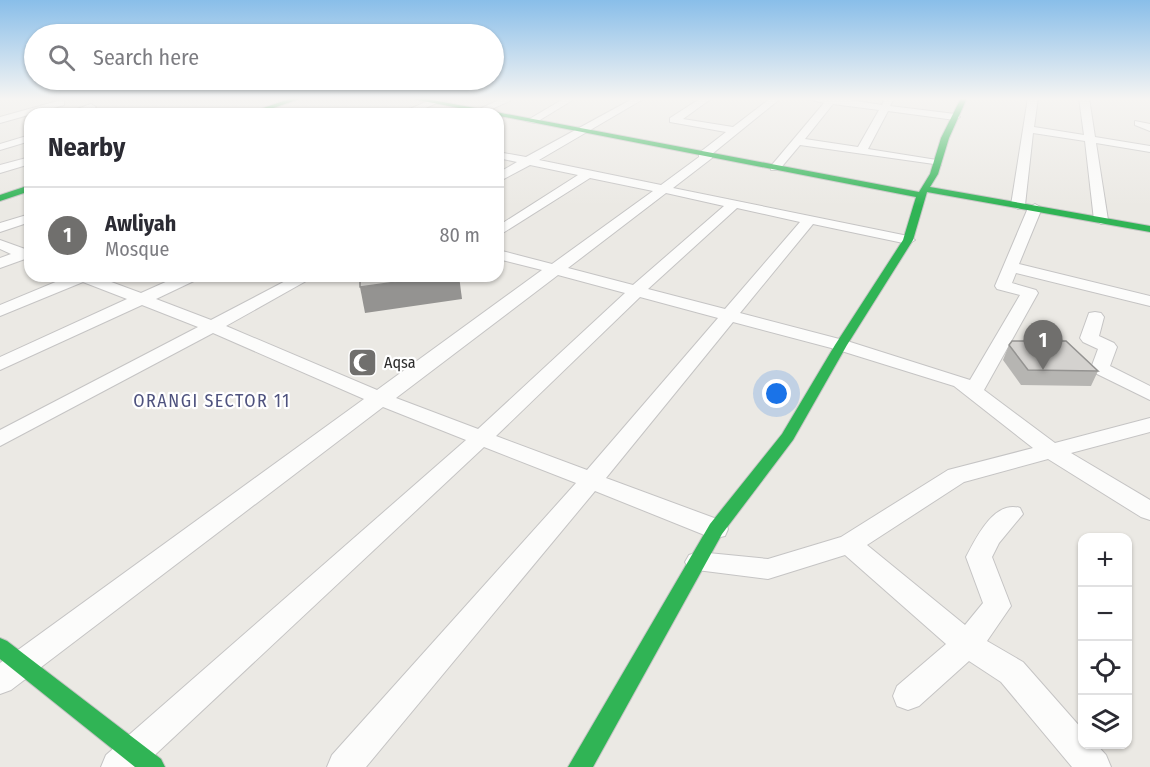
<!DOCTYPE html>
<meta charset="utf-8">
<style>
body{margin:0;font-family:"Fira Sans Condensed",sans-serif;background:#f2f2f3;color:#2b2b33}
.controls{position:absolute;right:18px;bottom:18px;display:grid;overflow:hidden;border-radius:12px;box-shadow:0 2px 4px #0004}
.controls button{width:54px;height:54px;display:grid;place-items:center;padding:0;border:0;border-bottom:2px solid #e1e1e2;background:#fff;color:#2b2b33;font:30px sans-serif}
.you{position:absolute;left:777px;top:394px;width:21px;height:21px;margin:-15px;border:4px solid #fff;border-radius:50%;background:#1a73e8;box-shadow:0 0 0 9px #1a73e833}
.badge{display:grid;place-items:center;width:39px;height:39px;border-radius:50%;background:#706f6d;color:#fff;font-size:20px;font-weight:700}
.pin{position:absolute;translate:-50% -50px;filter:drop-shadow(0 2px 3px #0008)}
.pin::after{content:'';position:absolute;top:32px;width:21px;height:18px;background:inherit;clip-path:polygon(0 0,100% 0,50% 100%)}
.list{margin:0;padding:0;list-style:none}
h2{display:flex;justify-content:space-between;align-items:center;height:78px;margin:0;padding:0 24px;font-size:26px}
h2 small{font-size:20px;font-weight:400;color:#7c7c81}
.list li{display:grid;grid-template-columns:39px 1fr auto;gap:18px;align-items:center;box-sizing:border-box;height:96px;padding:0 24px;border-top:2px solid #e1e1e2}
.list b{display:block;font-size:22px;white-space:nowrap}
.list p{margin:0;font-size:20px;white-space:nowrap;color:#7c7c81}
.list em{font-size:20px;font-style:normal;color:#7c7c81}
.icon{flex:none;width:33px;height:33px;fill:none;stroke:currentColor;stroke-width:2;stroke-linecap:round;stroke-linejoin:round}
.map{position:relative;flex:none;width:1150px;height:767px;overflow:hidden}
.search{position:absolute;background:#fff;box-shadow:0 2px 4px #0004;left:24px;top:24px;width:480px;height:66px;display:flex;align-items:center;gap:15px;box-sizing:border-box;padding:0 21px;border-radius:33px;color:#7c7c81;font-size:22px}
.panel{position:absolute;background:#fff;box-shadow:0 2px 4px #0004;left:24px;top:108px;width:480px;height:174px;border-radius:18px}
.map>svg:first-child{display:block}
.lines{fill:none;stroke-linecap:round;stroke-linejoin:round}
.street-casing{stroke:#c5c4c4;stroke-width:2}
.fast-casing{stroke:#c5c4c4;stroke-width:2}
.street{fill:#fcfcfb;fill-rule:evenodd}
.fast{fill:#30b455;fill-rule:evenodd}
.wall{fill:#b6b5b2}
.shaded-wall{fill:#949391}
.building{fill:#d4d2cf;stroke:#949391;stroke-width:1.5}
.labels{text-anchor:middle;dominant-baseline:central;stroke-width:4.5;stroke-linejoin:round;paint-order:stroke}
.poi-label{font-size:16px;fill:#2d2d2d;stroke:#fff;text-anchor:start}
.neighbourhood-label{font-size:18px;letter-spacing:1.5px;fill:#4e527e;stroke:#fff}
</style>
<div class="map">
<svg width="1150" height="767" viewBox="0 0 1150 767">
<rect width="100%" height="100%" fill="#ebe9e4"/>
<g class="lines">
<defs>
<path id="street" d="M 435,98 L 448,98 L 412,114 L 398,114 Z
M 503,98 L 516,98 L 483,113 L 475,111 Z
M 565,98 L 576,98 L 535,123 L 526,121 Z
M 634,98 L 645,98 L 539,160 L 661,185 L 699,157 L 699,153 L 726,132 L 670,122 L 670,118 L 701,98 L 712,98 L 683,119 L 733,127 L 771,98 L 781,98 L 712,154 L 712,158 L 673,188 L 908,236 L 915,240 L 908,244 L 813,224 L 740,313 L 847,341 L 970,380 L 1020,295 L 997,289 L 995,286 L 1028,208 L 1035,204 L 1042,208 L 1019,264 L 1150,296 L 1150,306 L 1016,273 L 1012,283 L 1036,290 L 1038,293 L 984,390 L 1055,443 L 1150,418 L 1150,432 L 1071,453 L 1150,500 L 1150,520 L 1141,517 L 1048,459 L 964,482 L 867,545 L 965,625 L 983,603 L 966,557 C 976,538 994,500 1020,508 L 1023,514 L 999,543 L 992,557 L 1011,606 L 987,641 L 1023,662 L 1082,729 L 1082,744 L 1096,744 L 1106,755 L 1111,767 L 1072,767 L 1001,682 L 969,661 L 919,706 L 908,710 L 897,706 L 893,696 L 897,686 L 946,644 L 845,555 L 768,579 L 689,569 L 685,562 L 689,555 L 698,552 L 768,559 L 841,537 L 948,470 L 1033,448 L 954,386 L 835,349 L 733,322 L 606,478 L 725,522 L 728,529 L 725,536 L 716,538 L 707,536 L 595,491 L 366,767 L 327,767 L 332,755 L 576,483 L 484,447 L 142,767 L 101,767 L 106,755 L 466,440 L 383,407 L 11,690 L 0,694 L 0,663 L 364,399 L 213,333 L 0,446 L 0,430 L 198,327 L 142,305 L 0,370 L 0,357 L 127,299 L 83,282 L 0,316 L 0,305 L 70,276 L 95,276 L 141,293 L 179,276 L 200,276 L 198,279 L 156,299 L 211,320 L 295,276 L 315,276 L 226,326 L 377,390 L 542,270 L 498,259 L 498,250 L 552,264 L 653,191 L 590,178 L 498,236 L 498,226 L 578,175 L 530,165 L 498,182 L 498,173 L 517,162 L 498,158 L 498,152 L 526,157 ZM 666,193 L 724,206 L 633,285 L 568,268 ZM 737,208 L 800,222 L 725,309 L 648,289 ZM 558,275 L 625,293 L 478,429 L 396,398 ZM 640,297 L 718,318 L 587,470 L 496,436 Z
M 804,98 L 837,98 L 882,105 L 885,98 L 894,98 L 890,106 L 955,114 L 960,117 L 955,120 L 888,111 L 868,149 L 937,160 L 941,161 L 941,165 L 800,145 L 779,170 L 771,170 L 771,166 L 824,103 ZM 833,104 L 879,110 L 858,147 L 805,139 Z
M 1028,98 L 1038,98 L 1034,127 L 1084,135 L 1079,98 L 1089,98 L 1095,137 L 1150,146 L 1150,152 L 1096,143 L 1108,220 L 1106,223 L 1101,224 L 1094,220 L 1085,141 L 1033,133 L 1025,205 L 1018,209 L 1011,205 Z
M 61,100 L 64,101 L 64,105 L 0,123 L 0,117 Z
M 91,104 L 96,107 L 94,109 L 78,114 L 63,114 Z
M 116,109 L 119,110 L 119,114 L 105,114 Z
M 336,110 L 340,114 L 328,114 Z
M 1135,121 L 1150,124 L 1150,131 L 1135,125 Z
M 30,135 L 30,141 L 0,150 L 0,144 Z
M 30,157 L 30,164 L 0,173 L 0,165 Z
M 30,214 L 30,222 L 0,232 L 0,223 Z
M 0,240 L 25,249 L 30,248 L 30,260 L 25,259 L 0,268 L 0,258 L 11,254 L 0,249 Z
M 1095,312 L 1101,313 L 1104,317 L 1099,336 L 1114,343 L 1117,347 L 1110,366 L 1150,386 L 1150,400 L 1093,372 L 1091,368 L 1098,349 L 1083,342 L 1080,338 L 1089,313 Z"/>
<path id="fast" d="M 292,98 L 302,98 L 256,114 L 246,114 Z
M 408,98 L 422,98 L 919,192 L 930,174 L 941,138 L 961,98 L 967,98 L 949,138 L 938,174 L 930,187 L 1150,226 L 1150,232 L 927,192 L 913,240 L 847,345 L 793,440 L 722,534 L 593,767 L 568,767 L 710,524 L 782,434 L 835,345 L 903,240 L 916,197 Z
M 30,185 L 30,191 L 0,201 L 0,195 Z
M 0,638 L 7,641 L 161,759 L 165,767 L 135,767 L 0,659 Z"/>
</defs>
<use href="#street" class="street-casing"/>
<use href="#fast" class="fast-casing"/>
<use href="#street" class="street"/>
<use href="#fast" class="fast"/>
</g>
<path class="wall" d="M 1009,345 L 1098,371 L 1091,386 L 1021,385 L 1003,360 Z"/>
<path class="shaded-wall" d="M 440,276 L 459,276 L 462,299 L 365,313 L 360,287 Z"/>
<path class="building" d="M 360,276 L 440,276 L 360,287 Z
M 1012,341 L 1066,341 L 1098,371 L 1028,370 L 1009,345 Z"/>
<linearGradient id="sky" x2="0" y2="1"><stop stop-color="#89bee9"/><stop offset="0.48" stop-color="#f6f5f3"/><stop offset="1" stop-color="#f6f5f3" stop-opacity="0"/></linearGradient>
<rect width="1150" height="206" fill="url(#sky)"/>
<defs>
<symbol id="mosque-square" viewBox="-11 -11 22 22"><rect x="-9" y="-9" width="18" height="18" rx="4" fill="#706f6d" stroke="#fff"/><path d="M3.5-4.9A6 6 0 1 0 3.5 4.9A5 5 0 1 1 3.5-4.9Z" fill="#fff"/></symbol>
</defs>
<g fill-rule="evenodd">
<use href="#mosque-square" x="346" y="346" width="33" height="33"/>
</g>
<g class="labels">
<g class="poi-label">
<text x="384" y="362">Aqsa</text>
</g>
<g class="neighbourhood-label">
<text x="212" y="401">ORANGI SECTOR 11</text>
</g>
</g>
</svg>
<div class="controls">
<button>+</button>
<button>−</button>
<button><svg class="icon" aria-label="locate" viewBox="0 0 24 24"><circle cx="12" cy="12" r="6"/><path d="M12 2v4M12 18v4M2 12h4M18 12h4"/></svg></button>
<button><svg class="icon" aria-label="layers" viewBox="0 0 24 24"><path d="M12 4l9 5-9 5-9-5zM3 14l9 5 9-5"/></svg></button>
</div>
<div class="you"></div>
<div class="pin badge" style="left:1043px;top:370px">1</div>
<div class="search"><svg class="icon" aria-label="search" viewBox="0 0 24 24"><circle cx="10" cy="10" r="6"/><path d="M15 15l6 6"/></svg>Search here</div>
<section class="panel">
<h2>Nearby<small></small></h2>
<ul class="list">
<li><span class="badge">1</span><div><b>Awliyah</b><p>Mosque</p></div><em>80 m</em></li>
</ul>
</section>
</div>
